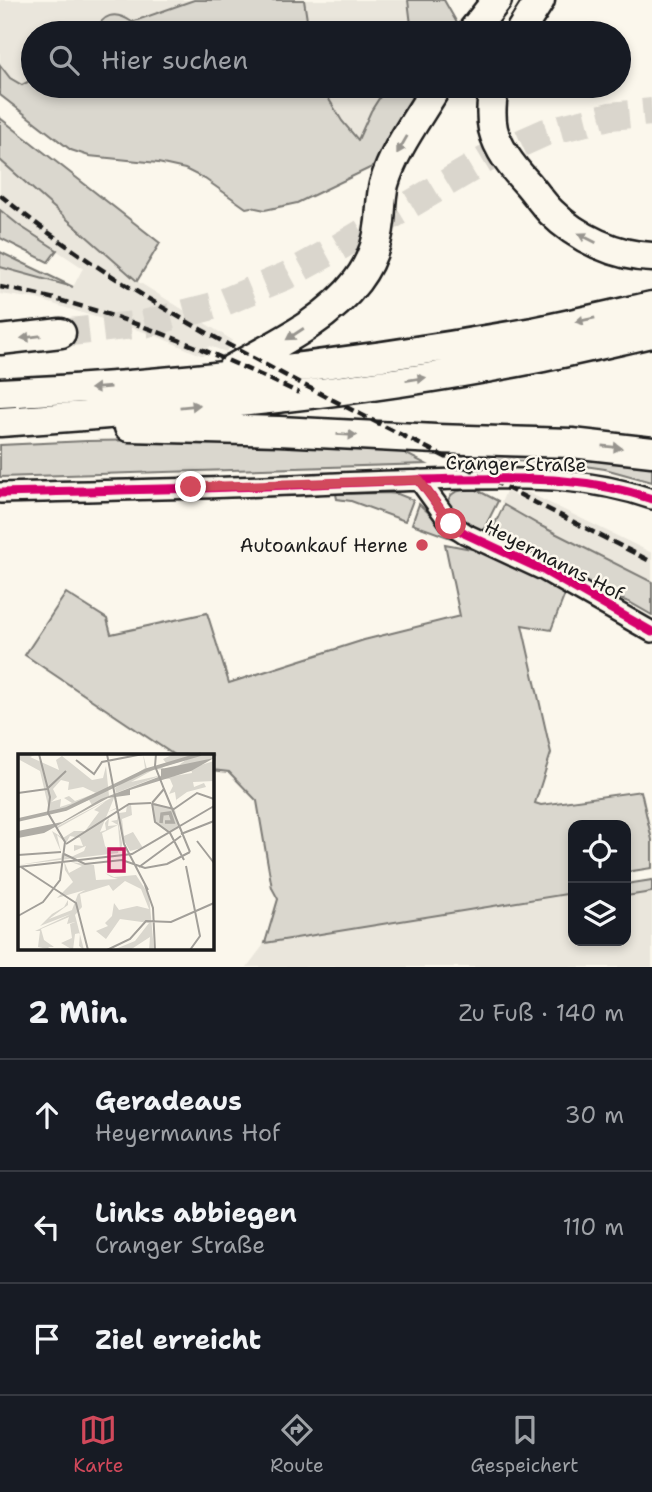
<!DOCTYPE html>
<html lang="de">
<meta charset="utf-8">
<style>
body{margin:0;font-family:"Shantell Sans",sans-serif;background:#242831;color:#f1f3f6}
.controls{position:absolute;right:21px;bottom:21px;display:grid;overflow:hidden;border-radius:14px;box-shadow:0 4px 10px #0003}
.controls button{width:63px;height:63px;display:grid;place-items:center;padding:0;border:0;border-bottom:2px solid #363941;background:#171b24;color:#f1f3f6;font:35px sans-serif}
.stop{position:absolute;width:21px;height:21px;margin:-16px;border:5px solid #d1495b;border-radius:50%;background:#fff}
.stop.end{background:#d1495b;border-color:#fff;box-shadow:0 2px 7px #0008}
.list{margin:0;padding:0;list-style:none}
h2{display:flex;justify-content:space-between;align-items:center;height:91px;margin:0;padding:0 28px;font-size:30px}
h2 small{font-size:23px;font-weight:400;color:#9ea1a6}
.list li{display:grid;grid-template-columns:46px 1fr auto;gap:21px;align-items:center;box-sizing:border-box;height:112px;padding:0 28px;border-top:2px solid #363941}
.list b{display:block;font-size:26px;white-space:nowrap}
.list p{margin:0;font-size:23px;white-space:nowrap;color:#9ea1a6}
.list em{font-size:23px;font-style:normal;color:#9ea1a6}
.icon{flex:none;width:38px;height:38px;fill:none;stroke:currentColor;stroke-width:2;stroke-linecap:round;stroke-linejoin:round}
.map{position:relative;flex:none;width:652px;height:967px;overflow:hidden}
.search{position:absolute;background:#171b24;box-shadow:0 4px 10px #0003;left:21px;right:21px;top:21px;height:77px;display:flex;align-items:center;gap:18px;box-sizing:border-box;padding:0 24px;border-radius:38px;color:#9ea1a6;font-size:26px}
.sheet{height:427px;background:#171b24}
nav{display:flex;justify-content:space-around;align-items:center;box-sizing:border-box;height:98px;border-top:2px solid #363941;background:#171b24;font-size:19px;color:#9ea1a6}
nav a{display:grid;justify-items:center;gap:4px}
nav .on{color:#d1495b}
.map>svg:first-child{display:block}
.built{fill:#eae6dc}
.green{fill:#dad7ce;stroke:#7b7a75;stroke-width:2}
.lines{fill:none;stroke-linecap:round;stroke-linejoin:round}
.highway-tunnel{stroke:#dad6cd;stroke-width:28;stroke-dasharray:28 14;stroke-linecap:butt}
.minor-casing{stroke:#1c1c1c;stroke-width:24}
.highway-casing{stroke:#1c1c1c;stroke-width:33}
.minor{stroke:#fbf7ec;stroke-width:19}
.highway{stroke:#fbf7ec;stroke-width:28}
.rail{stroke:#1c1c1c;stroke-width:4.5;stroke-dasharray:10 5;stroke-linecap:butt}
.cycleway-casing{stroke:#fbf7ec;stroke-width:13}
.cycleway{stroke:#d6006c;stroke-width:9}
.oneway{fill:#97948e}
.route{stroke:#d1495b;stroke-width:9}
.poi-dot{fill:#d1495b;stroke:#fbf7ec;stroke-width:2.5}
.labels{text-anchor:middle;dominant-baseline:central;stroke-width:5;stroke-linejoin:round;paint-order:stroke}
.street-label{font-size:19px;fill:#1c1c1c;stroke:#fbf7ec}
.poi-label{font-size:19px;fill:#1c1c1c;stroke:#fbf7ec;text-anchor:end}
.inset-river{fill:none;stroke:#afaca5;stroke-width:3.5}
.inset-road{fill:none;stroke:#a29f99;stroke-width:2}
.view{fill:#c2185b;fill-opacity:0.15;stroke:#c2185b;stroke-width:3.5}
.inset-edge{fill:none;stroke:#1c1c1c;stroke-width:3.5}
</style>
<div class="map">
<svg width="652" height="967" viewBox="0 0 652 967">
<rect width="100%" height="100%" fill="#fbf7ec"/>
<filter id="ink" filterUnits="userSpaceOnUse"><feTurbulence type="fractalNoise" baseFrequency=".0143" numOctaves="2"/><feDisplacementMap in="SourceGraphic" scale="14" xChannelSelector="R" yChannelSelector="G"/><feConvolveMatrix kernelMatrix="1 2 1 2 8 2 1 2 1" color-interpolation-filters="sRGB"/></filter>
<g filter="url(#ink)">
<path class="built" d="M 0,0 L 194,0 L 131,22 L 119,16 L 108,16 L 102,19 L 95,33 L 33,33 L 33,79 L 22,85 L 10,78 L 0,65 Z
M 304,0 L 408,0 L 412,33 L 309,33 Z
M 321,86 L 387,86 L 371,111 L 358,140 L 342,121 Z
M 0,160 L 137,281 L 232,340 L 226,352 L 209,346 L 205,355 L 201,355 L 154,335 L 37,299 L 0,294 L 0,267 L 73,287 L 83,268 L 20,226 L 0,210 Z
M 506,491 L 519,498 L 522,492 L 527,492 L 652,553 L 652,582 L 541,526 L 501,503 Z
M 652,892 L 652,967 L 247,967 L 265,943 L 573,893 L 573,941 L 626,941 L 626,896 Z"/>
<path class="green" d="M 194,0 L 304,0 L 309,33 L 95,33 C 102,14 115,10 132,22 Z
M 408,0 L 444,0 L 461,30 L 459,33 L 412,33 Z
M 0,65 L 10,78 L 22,85 L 33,79 L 33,86 L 89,86 L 95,88 L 102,86 L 321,86 L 342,121 L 358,140 L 371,111 L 387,86 L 425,86 L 385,163 L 374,166 L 297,203 L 265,210 L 251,207 L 246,208 L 205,179 L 185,169 L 158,163 L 89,156 L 71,150 L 0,95 Z
M 0,118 L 160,243 L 137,281 L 0,160 Z
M 0,210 L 20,226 L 57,250 L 48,262 L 0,238 Z
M 0,252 L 73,287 L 0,267 Z
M 153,440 L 397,449 L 426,464 L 0,477 L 0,445 L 87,441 Z
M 447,451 L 652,461 L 652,482 L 605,469 L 571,464 L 520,461 L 469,462 Z
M 475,489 L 498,501 L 482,533 L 454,519 L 447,507 C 447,490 461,490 475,489 Z
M 386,493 L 398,494 L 413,500 L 405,521 L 351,501 L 337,499 L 336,494 Z
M 419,504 L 459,541 L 412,524 Z
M 504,505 L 541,526 L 652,582 L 652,615 L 629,602 L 599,592 L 489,536 Z
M 445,544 L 482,551 L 567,589 L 551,630 L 522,625 L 551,753 L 535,803 L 541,805 L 641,791 L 652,840 L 652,868 L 626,872 L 626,825 L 573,825 L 573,893 L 265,943 L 278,899 L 272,888 L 257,801 L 229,772 L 212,770 L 212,755 L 174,755 L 25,655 L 66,593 L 107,619 L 111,634 L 207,613 L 229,683 L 364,640 L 460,616 Z
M 652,880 L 652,892 L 626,896 L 626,884 Z"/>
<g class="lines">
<path class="highway-tunnel" d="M 61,333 L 144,324 L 217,305 L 286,276 L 339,247 L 490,157 L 546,132 L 610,116 L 652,112"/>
<defs>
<path id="minor" d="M 419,480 L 451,524 L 466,534 L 545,571 L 652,632
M 0,493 C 105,490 209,489 314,484 C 364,482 413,480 463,479 C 529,478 589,477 652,499"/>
<path id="highway" d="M 471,33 L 497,0
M 519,33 L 540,0
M 494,86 C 492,100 490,114 493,129 C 498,150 513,168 527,183 C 535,192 542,203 551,212 C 577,238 616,256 652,257
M 0,340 L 61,333
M 232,369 C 275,345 327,321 357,281 C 370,264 378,242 380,221 C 381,209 381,196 384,184 C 394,149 419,117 437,86
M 0,393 C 179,385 357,363 533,332 C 573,324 612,315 652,306
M 0,422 C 181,410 365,393 543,357 C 579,350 616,341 652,333
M 129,427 L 279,431 L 436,439 L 572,443 L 652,452"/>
</defs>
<use href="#minor" class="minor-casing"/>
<use href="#highway" class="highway-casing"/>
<use href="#minor" class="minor"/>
<use href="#highway" class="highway"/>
<path class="rail" d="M 0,195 C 108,284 234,349 358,413 C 456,462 554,512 652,562
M 0,287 C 105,306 204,348 299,393"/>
<defs>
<path id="cycleway" d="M 419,480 L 451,524 L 466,534 L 545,571 L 652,632
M 0,493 C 105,490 209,489 314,484 C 364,482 413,480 463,479 C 529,478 589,477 652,499"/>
</defs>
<use href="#cycleway" class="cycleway-casing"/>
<use href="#cycleway" class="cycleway"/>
</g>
<defs><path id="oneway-solid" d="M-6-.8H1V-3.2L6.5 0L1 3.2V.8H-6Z" transform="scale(1.75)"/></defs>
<g class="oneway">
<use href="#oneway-solid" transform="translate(402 145) rotate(120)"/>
<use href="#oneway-solid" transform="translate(587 238) rotate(-153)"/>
<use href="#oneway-solid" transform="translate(585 320) rotate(168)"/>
<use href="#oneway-solid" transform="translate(295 334) rotate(147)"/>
<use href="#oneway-solid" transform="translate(31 337) rotate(173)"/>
<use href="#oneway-solid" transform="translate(416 379) rotate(-9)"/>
<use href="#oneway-solid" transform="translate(100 388) rotate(175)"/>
<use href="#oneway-solid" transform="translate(190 406) rotate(-6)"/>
<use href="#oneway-solid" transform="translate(347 435) rotate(3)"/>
<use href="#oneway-solid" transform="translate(612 447) rotate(6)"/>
</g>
</g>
<g class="lines" filter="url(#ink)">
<path class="route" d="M 191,487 L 419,480 L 451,524"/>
</g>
<circle class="poi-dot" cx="422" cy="545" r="7"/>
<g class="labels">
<g class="street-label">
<text transform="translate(516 464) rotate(1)">Cranger Straße</text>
<text transform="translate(554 560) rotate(27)">Heyermanns Hof</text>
</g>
<g class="poi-label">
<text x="408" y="545">Autoankauf Herne</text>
</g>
</g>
<g transform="translate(18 754)">
<rect width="196" height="196" fill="#fbf7ec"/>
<path d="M 0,0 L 19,0 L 12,3 L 41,16 L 38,6 L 44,2 L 74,26 L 85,24 L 88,12 L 91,42 L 74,51 L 71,46 L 32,60 L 22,17 L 0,5 ZM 43,26 L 51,28 L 50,36 L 65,33 L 78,39 L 57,47 L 51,42 L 46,44 L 54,49 L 42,53 L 43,45 L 33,48 L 39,43 L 35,35 ZM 125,0 L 129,15 L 148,9 L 145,5 L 156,0 L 195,0 L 196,4 L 154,16 L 168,6 L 144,13 L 148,16 L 137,15 L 113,28 L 144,21 L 98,39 L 97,34 L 127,14 ZM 196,7 L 196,27 L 175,28 L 176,33 L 186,29 L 188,33 L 169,38 L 158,46 L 159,52 L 157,38 L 151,40 L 155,32 L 152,25 L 143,24 L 174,19 L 173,14 ZM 97,42 L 99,60 L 98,55 L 90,58 L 98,54 L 96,44 L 82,78 L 88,76 L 87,69 L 91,64 L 90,72 L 100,71 L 93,67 L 99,66 L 99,61 L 104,89 L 104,92 L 102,95 L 100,71 L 84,79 L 87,92 L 91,97 L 101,94 L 100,99 L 0,111 L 43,104 L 44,99 L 53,103 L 66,97 L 68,92 L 56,97 L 56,91 L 65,92 L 62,84 L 52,82 L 48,89 L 39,81 L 43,98 L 34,77 L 45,84 L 56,77 L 67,77 L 81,58 L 76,56 L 88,47 L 40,74 L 41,77 L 38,73 ZM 134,48 L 157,56 L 161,74 L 128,93 L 112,97 L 105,85 L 101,59 L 108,58 L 109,51 L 113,50 L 114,61 L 104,65 L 106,82 L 115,78 L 125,94 L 151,79 L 137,68 ZM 46,107 L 51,119 L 64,112 L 53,108 L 76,111 L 78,126 L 100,125 L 93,123 L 87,119 L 96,123 L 118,121 L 131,141 L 136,196 L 131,196 L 132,183 L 112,196 L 95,196 L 117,187 L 131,169 L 102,165 L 88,185 L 78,177 L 90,172 L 87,169 L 94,162 L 96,149 L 101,156 L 119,152 L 131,155 L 123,135 L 107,127 L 95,137 L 91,131 L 62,140 L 64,153 L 57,161 L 66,196 L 61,192 L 62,179 L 57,180 L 55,196 L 43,189 L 54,184 L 52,170 L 57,168 L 49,170 L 51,163 L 23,175 L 26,186 L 36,193 L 30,193 L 34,196 L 20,193 L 22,177 L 17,177 L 53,160 L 22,172 L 34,160 L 46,153 L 50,146 L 50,151 L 31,165 L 54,156 L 60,140 L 67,136 L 39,144 L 55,128 L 47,116 Z" fill="#dad7ce" fill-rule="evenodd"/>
<path d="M 196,4 L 173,17 L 112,36 L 112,41 L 90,44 L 26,79 L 0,84 L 0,77 L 44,68 L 83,45 L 143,22 L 143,15 Z" fill="#afaca5"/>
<path class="inset-river" d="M 0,66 L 48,55 L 129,16 L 183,0M 143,69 L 144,60 L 152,59 L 155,68 L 147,68"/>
<path class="inset-road" d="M 89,0 L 106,90 L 130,136M 58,6 L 76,20 L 84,8 L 125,0M 29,35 L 48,17M 146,35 L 172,98M 0,39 L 29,35M 134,49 L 137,68 L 152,79 L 166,106M 134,49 L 146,35 L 137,12 L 138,0M 135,50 L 156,55 L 179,39 L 196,45M 163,80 L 196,67M 179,87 L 196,109M 48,90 L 111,50 L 133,49M 46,100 L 67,110 L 104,106 L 127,114 L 149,110 L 172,98M 0,101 L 43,98M 168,112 L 182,182 L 172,196M 0,113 L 114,100 L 196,52M 3,113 L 58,149 L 70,196M 121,113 L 163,82M 127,131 L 135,154 L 137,196M 0,162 L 25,148 L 42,126 L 47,88 L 30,59 L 32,43 L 21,0M 89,196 L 112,185 L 128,167 L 153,168 L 196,149"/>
<path class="view" d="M 91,95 L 106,95 L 106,117 L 91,117 Z"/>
<rect width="196" height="196" class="inset-edge"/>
</g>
</svg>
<div class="controls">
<button><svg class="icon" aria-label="locate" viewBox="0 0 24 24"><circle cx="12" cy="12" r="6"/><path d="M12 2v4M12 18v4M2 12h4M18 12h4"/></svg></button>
<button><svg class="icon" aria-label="layers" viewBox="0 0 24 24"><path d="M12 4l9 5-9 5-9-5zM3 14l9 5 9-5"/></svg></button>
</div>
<div class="stop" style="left:451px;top:524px"></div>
<div class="stop end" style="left:191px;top:487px"></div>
<div class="search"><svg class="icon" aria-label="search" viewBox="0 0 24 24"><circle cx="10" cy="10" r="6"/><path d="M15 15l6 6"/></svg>Hier suchen</div>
</div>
<section class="sheet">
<h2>2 Min.<small>Zu Fuß · 140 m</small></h2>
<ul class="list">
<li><svg class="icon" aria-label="ahead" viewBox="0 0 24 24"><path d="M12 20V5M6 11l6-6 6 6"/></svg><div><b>Geradeaus</b><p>Heyermanns Hof</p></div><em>30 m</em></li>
<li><svg class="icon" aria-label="left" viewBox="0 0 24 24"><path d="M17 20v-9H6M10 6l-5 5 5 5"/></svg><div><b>Links abbiegen</b><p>Cranger Straße</p></div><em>110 m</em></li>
<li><svg class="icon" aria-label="arrive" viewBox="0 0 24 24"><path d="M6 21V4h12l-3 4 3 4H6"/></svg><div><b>Ziel erreicht</b></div></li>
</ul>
</section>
<nav>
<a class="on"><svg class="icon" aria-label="map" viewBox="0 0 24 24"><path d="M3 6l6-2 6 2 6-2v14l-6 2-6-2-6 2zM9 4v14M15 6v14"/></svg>Karte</a>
<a><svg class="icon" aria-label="directions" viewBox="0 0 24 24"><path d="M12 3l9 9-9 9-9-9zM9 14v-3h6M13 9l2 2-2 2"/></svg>Route</a>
<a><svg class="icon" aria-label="saved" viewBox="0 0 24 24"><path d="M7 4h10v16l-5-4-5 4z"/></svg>Gespeichert</a>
</nav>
